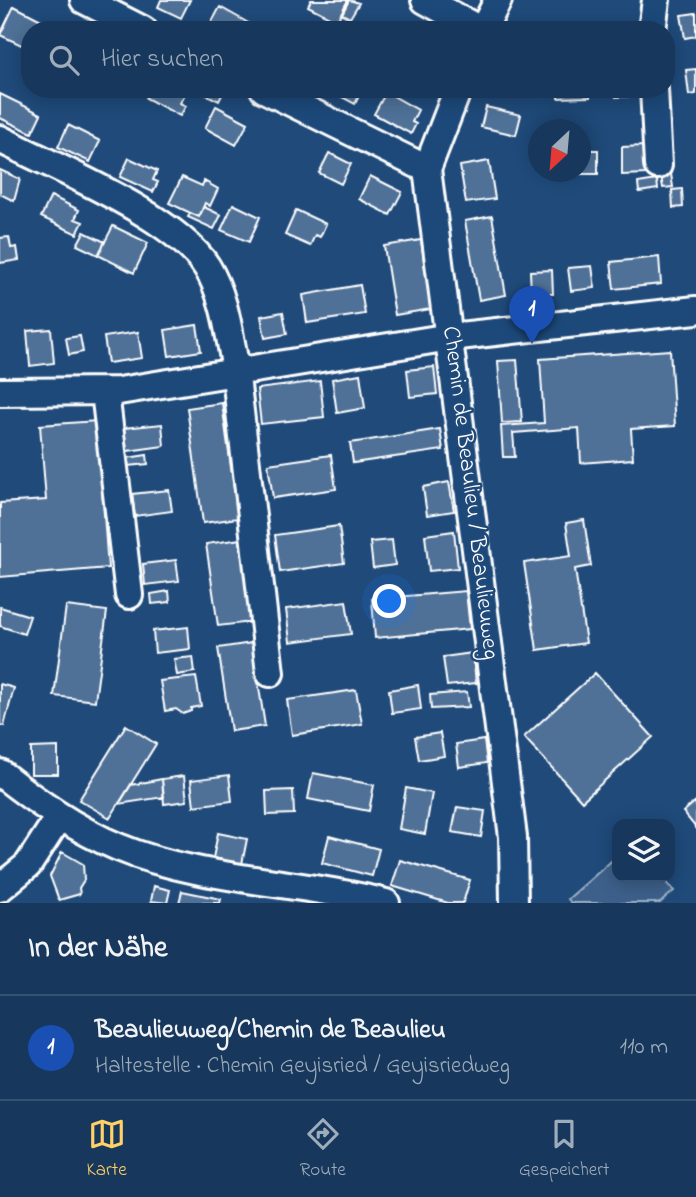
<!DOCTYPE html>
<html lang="de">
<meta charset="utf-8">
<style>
body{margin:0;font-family:"Indie Flower",sans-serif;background:#203f62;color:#f1f3f6}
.controls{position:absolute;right:21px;bottom:21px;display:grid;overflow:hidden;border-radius:14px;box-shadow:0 4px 18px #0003}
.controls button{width:63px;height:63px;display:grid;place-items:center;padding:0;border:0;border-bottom:2px solid #365272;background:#17385c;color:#f1f3f6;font:35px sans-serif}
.compass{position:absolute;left:528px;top:119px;width:63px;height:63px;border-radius:50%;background:#17385c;box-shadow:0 4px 18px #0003;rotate:206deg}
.you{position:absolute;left:390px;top:602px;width:24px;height:24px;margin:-18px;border:5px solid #fff;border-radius:50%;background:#1a73e8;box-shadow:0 0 0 10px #1a73e833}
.badge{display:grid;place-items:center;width:46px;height:46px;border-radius:50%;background:#ffd166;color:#fff;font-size:23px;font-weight:700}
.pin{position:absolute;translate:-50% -58px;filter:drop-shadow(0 2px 4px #0008)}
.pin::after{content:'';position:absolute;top:37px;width:24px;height:21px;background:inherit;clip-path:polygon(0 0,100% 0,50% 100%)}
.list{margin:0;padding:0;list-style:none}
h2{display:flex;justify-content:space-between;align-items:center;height:91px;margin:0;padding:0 28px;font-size:30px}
h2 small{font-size:23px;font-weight:400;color:#9eacbb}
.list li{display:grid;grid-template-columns:46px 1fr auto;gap:21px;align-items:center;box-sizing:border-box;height:105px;padding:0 28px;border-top:2px solid #365272}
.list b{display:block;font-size:26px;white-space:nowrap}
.list p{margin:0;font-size:23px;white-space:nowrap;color:#9eacbb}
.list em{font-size:23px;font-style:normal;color:#9eacbb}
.icon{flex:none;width:38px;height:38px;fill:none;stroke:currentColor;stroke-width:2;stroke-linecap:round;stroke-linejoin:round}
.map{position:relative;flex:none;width:696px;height:903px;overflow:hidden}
.search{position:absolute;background:#17385c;box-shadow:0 4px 18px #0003;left:21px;right:21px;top:21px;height:77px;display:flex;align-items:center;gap:18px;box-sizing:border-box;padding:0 24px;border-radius:28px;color:#9eacbb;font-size:26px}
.sheet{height:196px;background:#17385c}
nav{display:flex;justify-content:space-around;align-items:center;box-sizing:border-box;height:98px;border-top:2px solid #365272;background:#17385c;font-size:19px;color:#9eacbb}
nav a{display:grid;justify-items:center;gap:4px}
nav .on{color:#ffd166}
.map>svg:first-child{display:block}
.green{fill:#3c618b;stroke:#9eb0c5;stroke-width:2}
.building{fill:#507197;stroke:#fff;stroke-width:2}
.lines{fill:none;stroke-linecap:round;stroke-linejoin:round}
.minor-casing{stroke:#fff;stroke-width:32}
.minor{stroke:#1f4a7a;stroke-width:26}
.labels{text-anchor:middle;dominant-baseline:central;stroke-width:5;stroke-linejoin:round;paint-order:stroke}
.street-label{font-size:24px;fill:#fff;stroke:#1f4a7a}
</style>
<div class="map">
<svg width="696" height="903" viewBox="0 0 696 903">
<rect width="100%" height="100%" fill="#1f4a7a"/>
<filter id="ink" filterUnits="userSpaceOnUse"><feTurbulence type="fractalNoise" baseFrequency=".0143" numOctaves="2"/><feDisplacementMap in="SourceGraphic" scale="14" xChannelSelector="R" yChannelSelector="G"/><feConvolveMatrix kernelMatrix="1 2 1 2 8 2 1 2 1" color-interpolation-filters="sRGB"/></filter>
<g filter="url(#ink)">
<path class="green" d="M 617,856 L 617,877 L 661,877 L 674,891 L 660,903 L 571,903 L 568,899 Z"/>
<path class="building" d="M 161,0 L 190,0 L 181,18 L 158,7 Z
M 311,0 L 348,0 L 337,21 L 308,6 Z
M 349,0 L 359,3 L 350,18 L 342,14 Z
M 14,6 L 47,23 L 43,30 L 30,30 L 30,49 L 0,35 Z
M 220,7 L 252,25 L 249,30 L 208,29 Z
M 696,13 L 696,36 L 685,38 L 681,15 Z
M 696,69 L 696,94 L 689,95 L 686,70 Z
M 151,89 L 177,89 L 185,94 L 180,103 L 186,106 L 180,116 L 146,98 Z
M 207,89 L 225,89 L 219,101 L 205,94 Z
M 327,89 L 357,89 L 356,92 L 360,94 L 355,104 Z
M 558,89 L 590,89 L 590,97 L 558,98 Z
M 616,89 L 643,89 L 643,96 L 616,97 Z
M 386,92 L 418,110 L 412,122 L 416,124 L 411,134 L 374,114 Z
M 0,94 L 41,114 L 32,133 L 0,118 Z
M 216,106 L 248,123 L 236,145 L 205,128 Z
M 486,107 L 521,115 L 516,135 L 481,127 Z
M 68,125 L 100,141 L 90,162 L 58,147 Z
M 645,146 L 646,174 L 622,175 L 622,147 Z
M 580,150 L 598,150 L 598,174 L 568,174 L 568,172 L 580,172 Z
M 329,153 L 351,164 L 341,184 L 319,173 Z
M 129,158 L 157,171 L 153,180 L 158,182 L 153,192 L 120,177 Z
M 489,161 L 495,199 L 466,203 L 460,166 Z
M 0,170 L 20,179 L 14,201 L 0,194 Z
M 671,174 L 673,187 L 663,188 L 661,176 Z
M 370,176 L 402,192 L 390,215 L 359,199 Z
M 182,177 L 202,186 L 204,181 L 218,189 L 210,206 L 205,203 L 199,217 L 169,203 Z
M 657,180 L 658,189 L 639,192 L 638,183 Z
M 682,189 L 683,207 L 673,208 L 672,190 Z
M 51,196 L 79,210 L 75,219 L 83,222 L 77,234 L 41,217 Z
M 233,204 L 260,217 L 249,242 L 221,230 Z
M 204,207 L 221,215 L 214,229 L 188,217 L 190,213 L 199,217 Z
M 296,210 L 326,224 L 320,237 L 315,235 L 310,246 L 285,235 Z
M 492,216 L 506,295 L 479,300 L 465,221 Z
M 113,226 L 148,243 L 134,273 L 98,255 Z
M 84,232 L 105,242 L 98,255 L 77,245 Z
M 9,237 L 11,248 L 17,247 L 19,260 L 0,263 L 0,238 Z
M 421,240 L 431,309 L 395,315 L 384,246 Z
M 659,257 L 661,284 L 614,289 L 611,262 Z
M 592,266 L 595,288 L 571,291 L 568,268 Z
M 552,270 L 553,294 L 531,294 L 530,271 Z
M 360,285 L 365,314 L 307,323 L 303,295 Z
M 283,312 L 287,334 L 265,338 L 261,316 Z
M 197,325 L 201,351 L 169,356 L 165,330 Z
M 51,329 L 54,363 L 30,366 L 27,331 Z
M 138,332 L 142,358 L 108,363 L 104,337 Z
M 80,336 L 83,352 L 69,355 L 66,338 Z
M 670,350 L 675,426 L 631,429 L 633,459 L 581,463 L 579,428 L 513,433 L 515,457 L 503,457 L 501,426 L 544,423 L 540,359 Z
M 517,360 L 522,422 L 502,423 L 498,361 Z
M 434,367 L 437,394 L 410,397 L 407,370 Z
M 360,374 L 365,408 L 337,413 L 332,379 Z
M 320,381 L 324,417 L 261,424 L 257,389 Z
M 222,403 L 238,518 L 203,523 L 187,408 Z
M 97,421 L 108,568 L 0,577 L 0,503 L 46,500 L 40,425 Z
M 162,424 L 164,446 L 127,451 L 124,428 Z
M 440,429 L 443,450 L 353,463 L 350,443 Z
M 147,455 L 148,464 L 128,466 L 127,458 Z
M 331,455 L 336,489 L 273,498 L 268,464 Z
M 449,482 L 454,511 L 427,515 L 423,487 Z
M 169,490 L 172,511 L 135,516 L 132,494 Z
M 584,520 L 591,566 L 575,569 L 586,643 L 537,650 L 524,563 L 571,556 L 566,523 Z
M 339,526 L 344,563 L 280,572 L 275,535 Z
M 454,531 L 458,568 L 429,571 L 425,535 Z
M 241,539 L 252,622 L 218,626 L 206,544 Z
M 392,540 L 395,565 L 373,568 L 370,542 Z
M 176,560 L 179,581 L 145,585 L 143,564 Z
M 169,591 L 170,602 L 152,604 L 151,594 Z
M 466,591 L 470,629 L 375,638 L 372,599 Z
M 346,601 L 351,634 L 290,642 L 286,609 Z
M 66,606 L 107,611 L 95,701 L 54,696 Z
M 0,607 L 30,616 L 24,634 L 0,626 Z
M 188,627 L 190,649 L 155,653 L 153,631 Z
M 252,643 L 265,726 L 231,731 L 218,648 Z
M 473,653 L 476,683 L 447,686 L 443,657 Z
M 193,657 L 195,672 L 177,675 L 174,659 Z
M 595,673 L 653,737 L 582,801 L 524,737 Z
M 196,677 L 201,706 L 191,708 L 191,711 L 183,714 L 176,709 L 165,711 L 160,681 Z
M 0,684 L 14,688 L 4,726 L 0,725 Z
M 418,685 L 421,709 L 392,713 L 389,690 Z
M 356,690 L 362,724 L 292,735 L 287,700 Z
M 467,692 L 469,707 L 431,709 L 430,695 Z
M 126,725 L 156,744 L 110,818 L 79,800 Z
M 440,733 L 444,756 L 419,760 L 415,737 Z
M 484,740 L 487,763 L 459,767 L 456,744 Z
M 58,747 L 58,774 L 31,774 L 31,748 Z
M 313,773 L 374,785 L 369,811 L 308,799 Z
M 229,775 L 232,801 L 194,806 L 191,780 Z
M 184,776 L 187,801 L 164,804 L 162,779 Z
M 162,779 L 164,797 L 119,804 L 131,785 Z
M 406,788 L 432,793 L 425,834 L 399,829 Z
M 293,790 L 294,814 L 267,815 L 266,791 Z
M 696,801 L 696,828 L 683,812 Z
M 457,807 L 485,811 L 481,837 L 452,832 Z
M 218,833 L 247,839 L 242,864 L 213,858 Z
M 329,836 L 379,849 L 372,876 L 322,863 Z
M 62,852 L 83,864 L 84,880 L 79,888 L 80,894 L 59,900 L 50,876 Z
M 400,860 L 470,880 L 463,903 L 448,903 L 392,886 Z
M 154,886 L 170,890 L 167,903 L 151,901 Z
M 182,891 L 221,899 L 220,903 L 179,903 Z"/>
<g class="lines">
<defs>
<path id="minor" d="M 84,0 L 143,30
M 425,0 L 480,30
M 483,30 L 498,0
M 652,30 L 656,0
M 264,89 L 427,169
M 458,89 L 427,169 L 513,837 L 514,903
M 654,89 L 658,165
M 0,139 C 56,168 175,216 207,267 C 224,295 228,327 234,359 L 270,673
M 0,392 L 119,391 L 450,337 L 696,310
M 105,392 L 129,595
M 0,773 C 37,802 75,829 118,847 C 199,881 301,881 386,903
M 0,888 L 28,865 L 59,817"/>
</defs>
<use href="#minor" class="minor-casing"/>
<use href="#minor" class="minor"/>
</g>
</g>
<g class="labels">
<g class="street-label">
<text transform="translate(470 493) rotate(83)">Chemin de Beaulieu / Beaulieuweg</text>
</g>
</g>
</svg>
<div class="controls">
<button><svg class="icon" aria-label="layers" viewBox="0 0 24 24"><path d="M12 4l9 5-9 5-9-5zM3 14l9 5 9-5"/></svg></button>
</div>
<svg class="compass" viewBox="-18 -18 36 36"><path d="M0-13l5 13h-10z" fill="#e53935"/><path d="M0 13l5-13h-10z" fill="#9eacbb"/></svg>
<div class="you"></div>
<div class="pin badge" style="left:532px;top:344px;background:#1a4fb4">1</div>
<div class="search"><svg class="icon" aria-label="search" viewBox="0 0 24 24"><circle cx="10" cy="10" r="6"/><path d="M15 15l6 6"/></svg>Hier suchen</div>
</div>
<section class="sheet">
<h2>In der Nähe<small></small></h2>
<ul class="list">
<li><span class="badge" style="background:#1a4fb4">1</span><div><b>Beaulieuweg/Chemin de Beaulieu</b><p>Haltestelle · Chemin Geyisried / Geyisriedweg</p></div><em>110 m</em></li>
</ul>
</section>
<nav>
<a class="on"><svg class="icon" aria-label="map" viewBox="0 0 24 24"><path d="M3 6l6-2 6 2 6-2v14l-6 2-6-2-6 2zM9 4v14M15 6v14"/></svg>Karte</a>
<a><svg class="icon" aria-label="directions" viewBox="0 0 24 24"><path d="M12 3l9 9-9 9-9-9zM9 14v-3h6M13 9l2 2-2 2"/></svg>Route</a>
<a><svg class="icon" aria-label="saved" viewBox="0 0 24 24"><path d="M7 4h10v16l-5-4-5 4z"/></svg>Gespeichert</a>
</nav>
